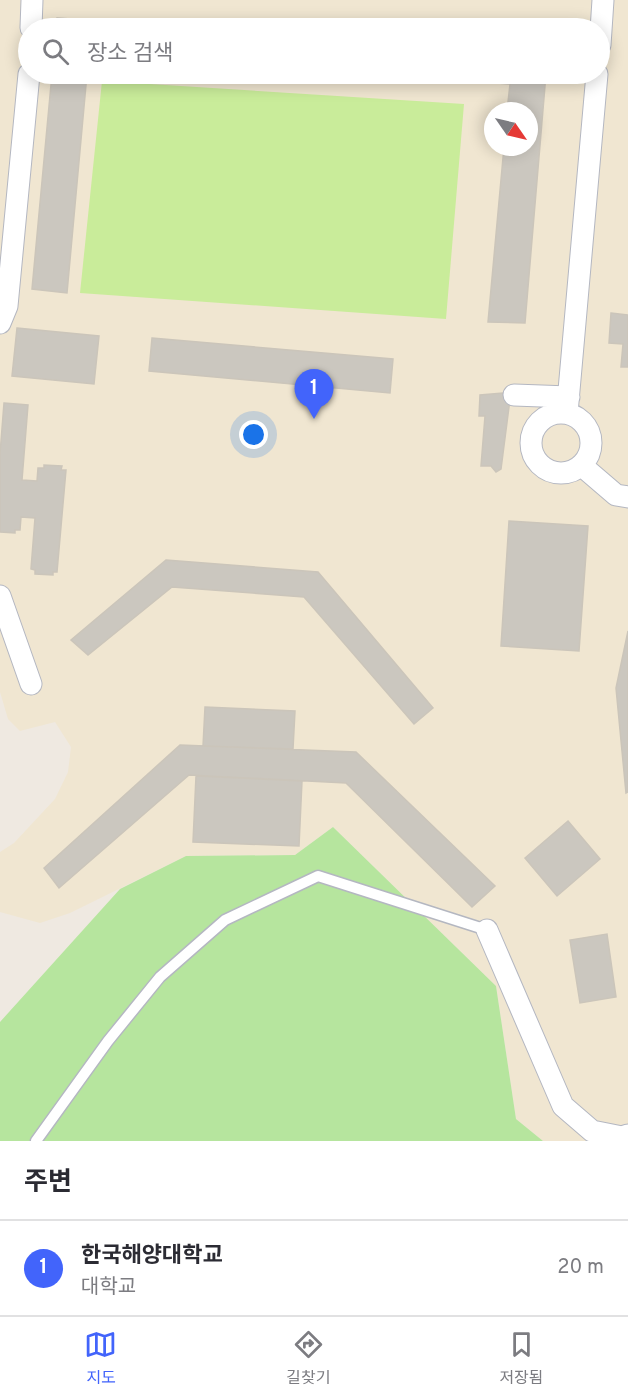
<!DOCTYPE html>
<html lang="ko">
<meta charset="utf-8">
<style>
body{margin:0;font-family:Overpass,"Noto Sans KR",sans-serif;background:#f2f2f3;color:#2b2b33}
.compass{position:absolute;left:484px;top:102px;width:54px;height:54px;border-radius:50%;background:#fff;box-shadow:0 3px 15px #0003;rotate:124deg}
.you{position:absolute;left:254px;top:435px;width:21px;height:21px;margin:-15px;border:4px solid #fff;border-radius:50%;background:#1a73e8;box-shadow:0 0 0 9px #1a73e833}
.badge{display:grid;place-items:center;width:39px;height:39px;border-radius:50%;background:#4264fb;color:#fff;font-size:20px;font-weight:700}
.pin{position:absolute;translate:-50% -50px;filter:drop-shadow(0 2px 3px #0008)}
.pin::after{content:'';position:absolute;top:32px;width:21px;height:18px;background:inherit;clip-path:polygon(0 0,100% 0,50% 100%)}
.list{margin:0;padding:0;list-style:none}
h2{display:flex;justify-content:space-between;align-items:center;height:78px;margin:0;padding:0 24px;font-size:26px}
h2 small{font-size:20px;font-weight:400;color:#7c7c81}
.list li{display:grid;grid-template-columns:39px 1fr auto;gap:18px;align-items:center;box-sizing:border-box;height:96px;padding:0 24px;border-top:2px solid #e1e1e2}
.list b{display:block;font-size:22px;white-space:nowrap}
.list p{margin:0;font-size:20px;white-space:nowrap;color:#7c7c81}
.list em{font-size:20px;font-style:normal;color:#7c7c81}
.icon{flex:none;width:33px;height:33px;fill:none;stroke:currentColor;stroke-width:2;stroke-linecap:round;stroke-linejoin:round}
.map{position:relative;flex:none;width:628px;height:1141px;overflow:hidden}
.search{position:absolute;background:#fff;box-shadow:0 3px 15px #0003;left:18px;right:18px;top:18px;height:66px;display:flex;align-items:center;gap:15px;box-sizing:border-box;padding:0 21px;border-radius:33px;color:#7c7c81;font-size:22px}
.sheet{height:174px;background:#fff}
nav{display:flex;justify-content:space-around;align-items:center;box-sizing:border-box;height:84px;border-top:2px solid #e1e1e2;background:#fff;font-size:16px;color:#7c7c81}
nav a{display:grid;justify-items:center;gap:3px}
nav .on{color:#4264fb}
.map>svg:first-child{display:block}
.education{fill:#f0e6d1;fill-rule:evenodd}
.green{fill:#b6e59e}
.pitch{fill:#c9ec9a}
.building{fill:#cbc7bf;stroke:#cbc5ba;stroke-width:1.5}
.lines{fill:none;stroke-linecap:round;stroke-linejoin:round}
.service-casing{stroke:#b4b7c1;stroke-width:13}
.minor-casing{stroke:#b4b7c1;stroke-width:23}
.service{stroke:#fff;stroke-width:10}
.minor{stroke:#fff;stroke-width:21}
</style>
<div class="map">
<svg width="628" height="1141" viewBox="0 0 628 1141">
<rect width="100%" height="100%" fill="#efe9e1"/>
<path class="education" d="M 0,0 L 628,0 L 628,1141 L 543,1141 L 516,1119 L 496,986 L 333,827 L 295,855 L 186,856 L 70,913 L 40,923 L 0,912 L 0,852 L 14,843 L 55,799 L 68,772 L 71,747 L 55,722 L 20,731 L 8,719 L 0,692 ZM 28,28 L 600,28 L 600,74 L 28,74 ZM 493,111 L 529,111 L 529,147 L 493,147 Z"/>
<path class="green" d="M 333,827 L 496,986 L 516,1119 L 543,1141 L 0,1141 L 0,1022 L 120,889 L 186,856 L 295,855 Z"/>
<path class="pitch" d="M 102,81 L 464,104 L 446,319 L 80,293 Z"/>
<path class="building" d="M 57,18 L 201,28 L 56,28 Z
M 52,74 L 87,74 L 67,293 L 32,289 Z
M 376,74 L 546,74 L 525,323 L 488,322 L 504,147 L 529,147 L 529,111 L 507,111 L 510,84 Z
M 611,313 L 628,315 L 628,367 L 621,367 L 623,344 L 609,343 Z
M 17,328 L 99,336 L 94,384 L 12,376 Z
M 152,338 L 393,359 L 390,393 L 149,371 Z
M 503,393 L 510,399 L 501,469 L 496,472 L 491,466 L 481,466 L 485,416 L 479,416 L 480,395 Z
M 4,403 L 28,405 L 22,480 L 37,481 L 38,468 L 44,468 L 44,465 L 62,466 L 61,470 L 66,470 L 57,572 L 53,572 L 53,575 L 35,574 L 35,570 L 31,569 L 35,518 L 21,517 L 20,530 L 15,530 L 15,533 L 0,532 L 0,454 Z
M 509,521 L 588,526 L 579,651 L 501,646 Z
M 166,560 L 318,572 L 433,708 L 414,724 L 304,597 L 172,587 L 88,655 L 71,640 Z
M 628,631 L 628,792 L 626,793 L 616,688 Z
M 205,707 L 295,711 L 293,749 L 203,746 Z
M 180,745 L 356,752 L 495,886 L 472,907 L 346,783 L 189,775 L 59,888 L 44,868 Z
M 196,776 L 302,781 L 299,846 L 193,842 Z
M 568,821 L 600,859 L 557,896 L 525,858 Z
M 607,934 L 616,997 L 580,1003 L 570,940 Z"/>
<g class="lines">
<defs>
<path id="service" d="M 36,1141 L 108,1041 L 160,977 L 225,920 L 318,876 L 487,930"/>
<path id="minor" d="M 31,28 L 32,0
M 600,45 L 603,0
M 0,323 L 7,306 L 29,74
M 514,395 L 569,397
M531 443a30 30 0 1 1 60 0a30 30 0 1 1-60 0Z
M 567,413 L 597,74
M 581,465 L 616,495 L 628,497
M 0,596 L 31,684
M 487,930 L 563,1106 L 592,1131 L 622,1137 L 628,1135"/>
</defs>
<use href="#service" class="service-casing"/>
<use href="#minor" class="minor-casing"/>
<use href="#service" class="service"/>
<use href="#minor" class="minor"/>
</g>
</svg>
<svg class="compass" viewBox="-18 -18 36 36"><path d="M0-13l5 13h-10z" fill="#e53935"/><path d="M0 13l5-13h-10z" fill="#7c7c81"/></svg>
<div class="you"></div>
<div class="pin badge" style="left:314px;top:419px">1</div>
<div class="search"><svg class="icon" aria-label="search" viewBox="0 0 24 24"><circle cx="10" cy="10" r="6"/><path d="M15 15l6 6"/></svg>장소 검색</div>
</div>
<section class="sheet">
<h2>주변<small></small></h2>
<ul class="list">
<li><span class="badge">1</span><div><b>한국해양대학교</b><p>대학교</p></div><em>20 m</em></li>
</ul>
</section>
<nav>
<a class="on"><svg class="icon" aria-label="map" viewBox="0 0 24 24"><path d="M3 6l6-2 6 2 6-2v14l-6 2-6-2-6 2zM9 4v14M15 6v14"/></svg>지도</a>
<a><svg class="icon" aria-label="directions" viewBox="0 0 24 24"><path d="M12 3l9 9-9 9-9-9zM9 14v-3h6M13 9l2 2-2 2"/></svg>길찾기</a>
<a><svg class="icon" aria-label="saved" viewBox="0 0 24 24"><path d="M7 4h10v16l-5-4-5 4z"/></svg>저장됨</a>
</nav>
